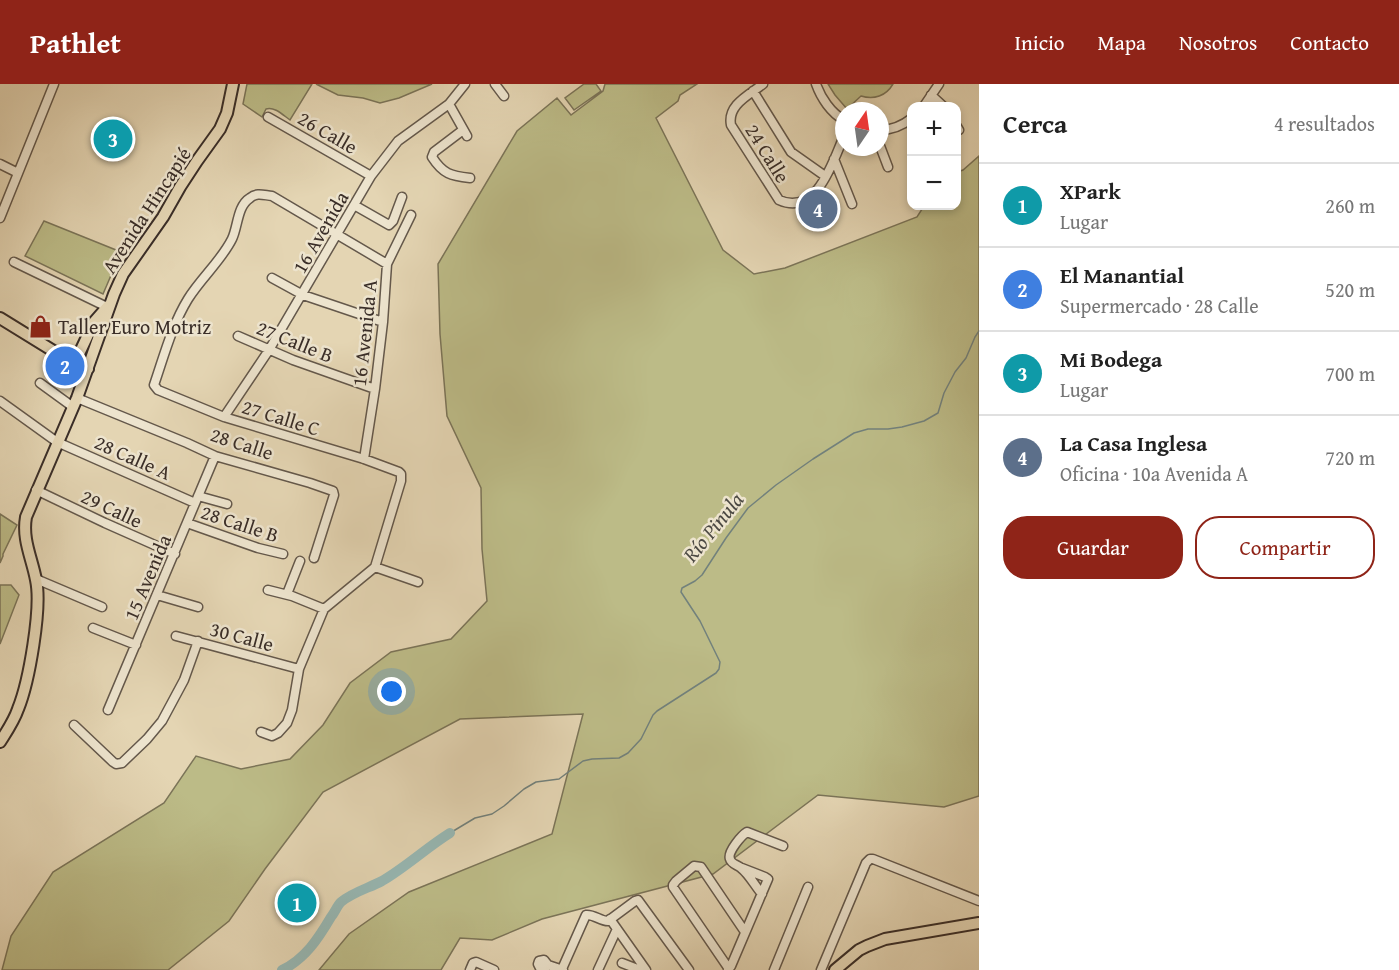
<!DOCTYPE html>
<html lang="es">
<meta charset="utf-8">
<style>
body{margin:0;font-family:"Gentium Book Plus",serif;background:#f6f6f6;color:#222}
.controls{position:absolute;right:18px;top:18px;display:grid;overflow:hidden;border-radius:12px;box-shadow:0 3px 9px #0003}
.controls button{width:54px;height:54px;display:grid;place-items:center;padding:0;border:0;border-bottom:2px solid #e0e0e0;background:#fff;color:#222;font:30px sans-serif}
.compass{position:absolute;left:835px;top:18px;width:54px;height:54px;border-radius:50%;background:#fff;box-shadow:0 3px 9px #0003;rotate:13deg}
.you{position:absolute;left:392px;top:608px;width:21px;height:21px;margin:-15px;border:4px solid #fff;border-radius:50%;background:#1a73e8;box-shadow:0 0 0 9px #1a73e833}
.badge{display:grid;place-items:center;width:39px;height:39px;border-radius:50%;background:#8f2418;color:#fff;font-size:20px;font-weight:700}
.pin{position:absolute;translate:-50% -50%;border:3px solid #fff;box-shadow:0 2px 6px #0006}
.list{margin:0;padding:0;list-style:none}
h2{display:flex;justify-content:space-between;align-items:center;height:78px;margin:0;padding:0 24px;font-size:26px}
h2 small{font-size:20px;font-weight:400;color:#767676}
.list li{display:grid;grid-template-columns:39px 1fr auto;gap:18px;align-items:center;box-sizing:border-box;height:84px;padding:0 24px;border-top:2px solid #e0e0e0}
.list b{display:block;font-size:22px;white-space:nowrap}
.list p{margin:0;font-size:20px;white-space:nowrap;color:#767676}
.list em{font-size:20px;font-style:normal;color:#767676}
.actions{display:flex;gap:12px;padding:18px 24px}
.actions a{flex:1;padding:14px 0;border:2px solid #8f2418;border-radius:24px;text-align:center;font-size:21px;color:#8f2418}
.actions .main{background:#8f2418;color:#fff}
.map{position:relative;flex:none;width:979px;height:886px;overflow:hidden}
header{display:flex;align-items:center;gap:36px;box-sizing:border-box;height:84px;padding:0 30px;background:#8f2418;color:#fff}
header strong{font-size:28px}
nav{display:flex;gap:33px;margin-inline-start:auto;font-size:21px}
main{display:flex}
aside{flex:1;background:#fff}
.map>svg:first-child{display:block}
.green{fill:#bcbb87;stroke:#7b7458;stroke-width:1.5}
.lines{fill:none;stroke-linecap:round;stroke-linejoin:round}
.stream{stroke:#72817c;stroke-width:1.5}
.river{stroke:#97b8b4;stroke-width:10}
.minor-casing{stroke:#64584b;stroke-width:11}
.major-casing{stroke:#3a2e28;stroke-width:14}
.minor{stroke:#ede4ce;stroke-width:8}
.major{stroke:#e4d5b3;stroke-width:10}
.labels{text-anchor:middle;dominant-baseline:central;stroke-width:5;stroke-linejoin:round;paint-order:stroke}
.street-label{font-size:20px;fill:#3a2e28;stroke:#ede4ce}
.poi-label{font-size:20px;fill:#3a2e28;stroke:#ede4ce;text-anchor:start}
.water-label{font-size:21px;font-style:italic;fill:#4d4a44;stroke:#ede4ce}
</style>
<header>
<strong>Pathlet</strong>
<nav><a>Inicio</a><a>Mapa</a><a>Nosotros</a><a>Contacto</a></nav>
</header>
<main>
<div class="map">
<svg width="979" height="886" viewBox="0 0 979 886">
<rect width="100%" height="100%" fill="#e4d5b3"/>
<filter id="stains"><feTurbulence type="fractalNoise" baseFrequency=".00333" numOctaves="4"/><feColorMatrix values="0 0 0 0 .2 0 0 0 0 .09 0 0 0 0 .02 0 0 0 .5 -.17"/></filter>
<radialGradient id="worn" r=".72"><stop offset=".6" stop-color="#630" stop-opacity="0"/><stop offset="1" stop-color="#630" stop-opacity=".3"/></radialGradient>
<path class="green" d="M 247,0 L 312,0 L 290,36 C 283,31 274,22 266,25 L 262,33 L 243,20 Z
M 316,0 L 432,0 L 399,14 L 380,19 L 363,14 L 338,11 Z
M 584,0 L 596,0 L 601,7 L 574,26 L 565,14 Z
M 605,0 L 697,0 L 680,11 L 678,17 L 656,34 L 723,166 L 754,190 L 785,184 L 917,133 L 924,122 L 956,122 L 957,88 L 963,86 L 979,72 L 979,712 L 944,723 L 818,711 L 713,790 L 542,835 L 492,856 L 460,854 L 441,886 L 319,886 L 349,850 L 409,808 L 552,750 L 583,630 L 460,635 L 323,708 L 265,785 L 229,837 L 168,886 L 2,886 L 11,852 L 53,788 L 164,719 L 196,672 L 241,685 L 290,675 L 323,641 L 350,599 L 391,568 L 451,555 L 487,517 L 482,465 L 481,404 L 447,332 L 440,250 L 438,180 L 517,47 L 557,14 L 571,31 L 603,7 Z
M 828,0 L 893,0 C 886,12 874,16 861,12 L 847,25 L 835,11 Z
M 44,137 L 121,168 L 103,210 L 25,172 Z
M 0,430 L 17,441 L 3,470 L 3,472 L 0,479 Z
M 0,501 L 11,501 L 19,511 L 0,560 Z"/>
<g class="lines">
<path class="stream" d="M 450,749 L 475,734 L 492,730 L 504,722 L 524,705 L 536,698 L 559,695 L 583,677 L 592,675 L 619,674 L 628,669 L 641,655 L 653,631 L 657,627 L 716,589 L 719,585 L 720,578 L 700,537 L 681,508 L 682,504 L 695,497 L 702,491 L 726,454 L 748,424 L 776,401 L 813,375 L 854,349 L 868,345 L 888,345 L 902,343 L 924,337 L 938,329 L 944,309 L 955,288 L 966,274 L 975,253 L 979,247"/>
<path class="river" d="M 282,886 C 305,875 318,855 331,833 C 335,828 337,822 341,818 C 353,808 369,804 382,797 C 406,783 426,764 450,749"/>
<defs>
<path id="minor" d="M 495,0 L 504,12
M 763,0 C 749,11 727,21 731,41 L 779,116 C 817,133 833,77 844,52
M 816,0 C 821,14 831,29 844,36
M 753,7 L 791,68 L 825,92
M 931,11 L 943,22
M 449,20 L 467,52
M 924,22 L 939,0
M 268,33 L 371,92
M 956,41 L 959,46
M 463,46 L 434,68 L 432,73 C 443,90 451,92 470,94
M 880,46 C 892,46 902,42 912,34
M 880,62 L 888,83
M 834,75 L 852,120
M 0,80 L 18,89
M 354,121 L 389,141 L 393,137 L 402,113
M 0,134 L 54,0
M 14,178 L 107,223
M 272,194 L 303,211 L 383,238
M 238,252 L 293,276 L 375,305
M 40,299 L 73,323
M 77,314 L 187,359 L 215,372 L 310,399 L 333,407 L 334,411 L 314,474
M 0,317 L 57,358 L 195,419
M 224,333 L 269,266 L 371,92 L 398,57 L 449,20 L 465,0
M 364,375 L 375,305 L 383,238 L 387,180 L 411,131
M 36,406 L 105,439 L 175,470
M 198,412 L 227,420
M 187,439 L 258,464 L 283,470
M 375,483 L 401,397 L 401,390 L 399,388 L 364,375 L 224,333 L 158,306 L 154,301 C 164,272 172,241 188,215 C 201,194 221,177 232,155 C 238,143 237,122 250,114 C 257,108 263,111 272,112 L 387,180
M 375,483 L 418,498
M 36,495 L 102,523
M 268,506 L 292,512 L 324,525
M 287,510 L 300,477
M 157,511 L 198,523
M 93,544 L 136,561
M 176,552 L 299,585
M 108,626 L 215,372
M 74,641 L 113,678 L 116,680 L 122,679 L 147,655 L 162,637 L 184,596 L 198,557
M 261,648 L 272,652 L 278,649 L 287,639 L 292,626 L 299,585 L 324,525 L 375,483
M 762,810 C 755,802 749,790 741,784 C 738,781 731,780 730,775 C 727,768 742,751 747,748 L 783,762
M 610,835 L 646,886
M 622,879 L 640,886
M 548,881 L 545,885 L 540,884 L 538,880 L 539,877 L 544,876 L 548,881 L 563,886
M 562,885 L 586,831 C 594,830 600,837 608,837 L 635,817 L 638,816 L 689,886
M 729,885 L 673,803 L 673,801 L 676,797 L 694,782 L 701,783 L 745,848
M 470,886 L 473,879 L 476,878 L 494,886
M 598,886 L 617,845
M 728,886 L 731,882 L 768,795 L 765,793 L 742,784
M 774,886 L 808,803
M 821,886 L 866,779 L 870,775 L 873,775 L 979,817"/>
<path id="major" d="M 0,234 L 68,276 L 88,285
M 68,276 L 75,274 L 79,270 L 94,238 L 108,222
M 0,658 C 7,647 14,637 18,625 C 29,598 42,524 36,496 C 32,474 22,456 26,433 L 77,314 L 114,210 L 123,190 L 163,133 L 180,103 L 197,77 L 220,45 L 227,29 L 233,0
M 835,886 L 859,866 L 867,862 L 885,855 L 979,839"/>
</defs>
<use href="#minor" class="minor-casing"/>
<use href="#major" class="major-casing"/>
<use href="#minor" class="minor"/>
<use href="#major" class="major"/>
</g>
<defs>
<symbol id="shop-bare" viewBox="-9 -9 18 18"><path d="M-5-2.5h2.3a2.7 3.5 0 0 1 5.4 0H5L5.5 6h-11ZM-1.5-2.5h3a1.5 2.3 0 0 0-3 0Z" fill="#8f2418" stroke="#ede4ce" stroke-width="2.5" paint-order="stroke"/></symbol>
</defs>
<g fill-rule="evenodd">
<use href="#shop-bare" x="24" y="226" width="33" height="33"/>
</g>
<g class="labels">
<g class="street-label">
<text transform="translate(328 48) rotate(30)">26 Calle</text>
<text transform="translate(768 69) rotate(58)">24 Calle</text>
<text transform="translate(146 126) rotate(-57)">Avenida Hincapié</text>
<text transform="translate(320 148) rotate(-60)">16 Avenida</text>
<text transform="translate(364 249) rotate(-84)">16 Avenida A</text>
<text transform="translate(295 257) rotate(22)">27 Calle B</text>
<text transform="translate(281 333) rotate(17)">27 Calle C</text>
<text transform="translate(242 359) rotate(18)">28 Calle</text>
<text transform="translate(133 373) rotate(24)">28 Calle A</text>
<text transform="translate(112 424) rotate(25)">29 Calle</text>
<text transform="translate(240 439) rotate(18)">28 Calle B</text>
<text transform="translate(147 493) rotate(-67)">15 Avenida</text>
<text transform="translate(242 552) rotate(15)">30 Calle</text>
</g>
<g class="poi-label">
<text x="58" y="242">Taller Euro Motriz</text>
</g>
<g class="water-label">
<text transform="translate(713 443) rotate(-51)">Río Pinula</text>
</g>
</g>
<rect width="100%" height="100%" filter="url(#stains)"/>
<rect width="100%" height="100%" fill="url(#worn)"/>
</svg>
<div class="controls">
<button>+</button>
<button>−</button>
</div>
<svg class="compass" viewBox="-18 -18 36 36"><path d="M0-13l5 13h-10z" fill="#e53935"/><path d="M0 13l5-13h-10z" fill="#767676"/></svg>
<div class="you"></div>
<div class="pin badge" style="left:297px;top:819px;background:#0f9aa8">1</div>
<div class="pin badge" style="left:65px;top:282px;background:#3f7fe0">2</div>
<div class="pin badge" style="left:113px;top:55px;background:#0f9aa8">3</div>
<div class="pin badge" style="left:818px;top:125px;background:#5c6f8a">4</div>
</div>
<aside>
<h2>Cerca<small>4 resultados</small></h2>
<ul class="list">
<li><span class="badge" style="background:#0f9aa8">1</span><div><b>XPark</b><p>Lugar</p></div><em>260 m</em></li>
<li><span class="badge" style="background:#3f7fe0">2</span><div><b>El Manantial</b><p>Supermercado · 28 Calle</p></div><em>520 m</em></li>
<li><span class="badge" style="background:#0f9aa8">3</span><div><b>Mi Bodega</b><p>Lugar</p></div><em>700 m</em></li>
<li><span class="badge" style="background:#5c6f8a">4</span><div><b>La Casa Inglesa</b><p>Oficina · 10a Avenida A</p></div><em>720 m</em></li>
</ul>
<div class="actions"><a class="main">Guardar</a><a>Compartir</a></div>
</aside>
</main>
